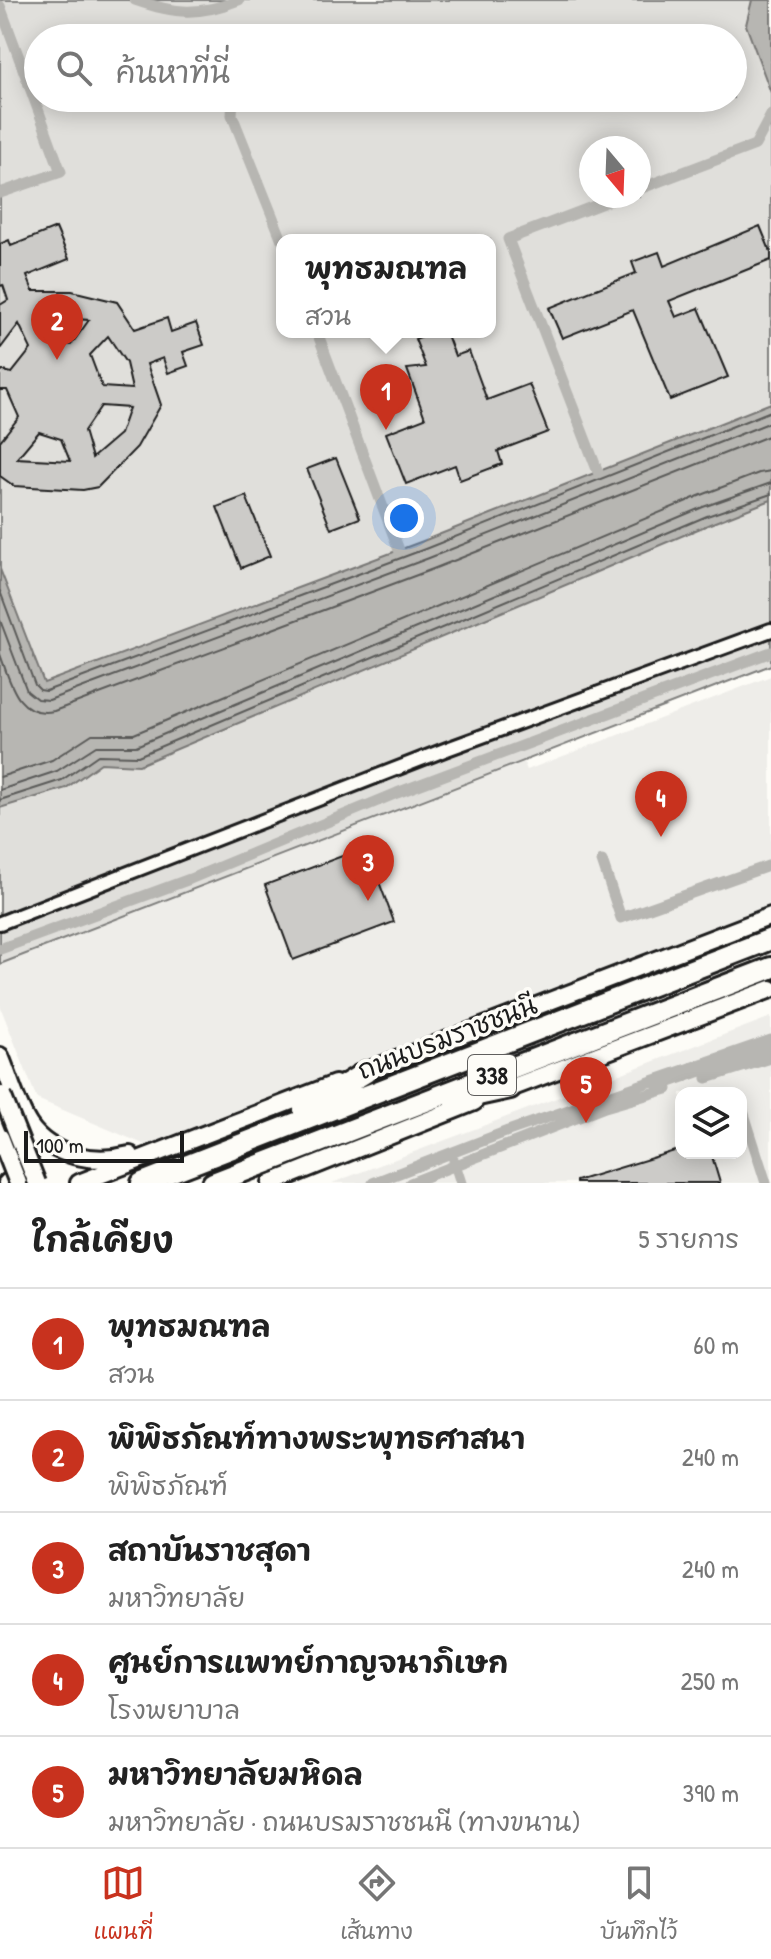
<!DOCTYPE html>
<html lang="th">
<meta charset="utf-8">
<style>
body{margin:0;font-family:"Patrick Hand","Playpen Sans Thai",sans-serif;background:#f6f6f6;color:#222}
.controls{position:absolute;right:24px;bottom:24px;display:grid;overflow:hidden;border-radius:16px;box-shadow:0 4px 20px #0003}
.controls button{width:72px;height:72px;display:grid;place-items:center;padding:0;border:0;border-bottom:2px solid #e0e0e0;background:#fff;color:#222;font:40px sans-serif}
.compass{position:absolute;left:579px;top:136px;width:72px;height:72px;border-radius:50%;background:#fff;box-shadow:0 4px 20px #0003;rotate:161deg}
.scale{position:absolute;left:24px;bottom:20px;width:160px;box-sizing:border-box;padding-left:8px;border:4px solid #1c1c1c;border-top:0;font-size:22px;line-height:28px;white-space:nowrap;color:#1c1c1c;-webkit-text-stroke:6px #fdfcf7;paint-order:stroke}
.you{position:absolute;left:404px;top:518px;width:28px;height:28px;margin:-20px;border:6px solid #fff;border-radius:50%;background:#1a73e8;box-shadow:0 0 0 12px #1a73e833}
.badge{display:grid;place-items:center;width:52px;height:52px;border-radius:50%;background:#c8321e;color:#fff;font-size:26px;font-weight:700}
.pin{position:absolute;translate:-50% -66px;filter:drop-shadow(0 2px 4px #0008)}
.pin::after{content:'';position:absolute;top:42px;width:28px;height:24px;background:inherit;clip-path:polygon(0 0,100% 0,50% 100%)}
.popup{position:absolute;left:276px;top:234px;width:220px;height:104px;box-sizing:border-box;display:grid;place-content:center;border-radius:16px;background:#fff;filter:drop-shadow(0 2px 6px #0005);font-size:26px;white-space:nowrap;color:#767676}
.popup b{font-size:30px;color:#222}
.popup::after{content:'';position:absolute;left:50%;top:100%;margin-left:-16px;border:16px solid transparent;border-top-color:#fff}
.list{margin:0;padding:0;list-style:none}
h2{display:flex;justify-content:space-between;align-items:center;height:104px;margin:0;padding:0 32px;font-size:34px}
h2 small{font-size:26px;font-weight:400;color:#767676}
.list li{display:grid;grid-template-columns:52px 1fr auto;gap:24px;align-items:center;box-sizing:border-box;height:112px;padding:0 32px;border-top:2px solid #e0e0e0}
.list b{display:block;font-size:30px;white-space:nowrap}
.list p{margin:0;font-size:26px;white-space:nowrap;color:#767676}
.list em{font-size:26px;font-style:normal;color:#767676}
.icon{flex:none;width:44px;height:44px;fill:none;stroke:currentColor;stroke-width:2;stroke-linecap:round;stroke-linejoin:round}
.map{position:relative;flex:none;width:771px;height:1183px;overflow:hidden}
.search{position:absolute;background:#fff;box-shadow:0 4px 20px #0003;left:24px;right:24px;top:24px;height:88px;display:flex;align-items:center;gap:20px;box-sizing:border-box;padding:0 28px;border-radius:44px;color:#767676;font-size:30px}
.sheet{height:664px;background:#fff}
nav{display:flex;justify-content:space-around;align-items:center;box-sizing:border-box;height:112px;border-top:2px solid #e0e0e0;background:#fff;font-size:22px;color:#767676}
nav a{display:grid;justify-items:center;gap:4px}
nav .on{color:#c8321e}
.map>svg:first-child{display:block}
.built{fill:#eeede9;fill-rule:evenodd}
.green{fill:#e0dfdb;stroke:#7e7e7c;stroke-width:2;fill-rule:evenodd}
.water{fill:#b7b6b2;stroke:#797876;stroke-width:2}
.lines{fill:none;stroke-linecap:round;stroke-linejoin:round}
.shore{stroke:#5a5a58;stroke-width:2}
.canal{stroke:#b7b6b2;stroke-width:11}
.building{fill:#cccbc8;stroke:#1c1c1c;stroke-width:2;fill-rule:evenodd}
.minor-casing{stroke:#1c1c1c;stroke-width:18}
.major-casing{stroke:#1c1c1c;stroke-width:22}
.highway-casing{stroke:#1c1c1c;stroke-width:26}
.minor{stroke:#fdfcf7;stroke-width:12}
.major{stroke:#fdfcf7;stroke-width:16}
.highway{stroke:#fdfcf7;stroke-width:20}
.major-bridge-casing{stroke:#1c1c1c;stroke-width:22;stroke-linecap:butt}
.major-bridge{stroke:#fdfcf7;stroke-width:16}
.labels{text-anchor:middle;dominant-baseline:central;stroke-width:7;stroke-linejoin:round;paint-order:stroke}
.shield{fill:#fdfcf7;stroke:#605f5e;stroke-width:2}
.shield-label{font-size:24px;font-weight:bold;fill:#1c1c1c}
.street-label{font-size:26px;fill:#1c1c1c;stroke:#fdfcf7}
</style>
<div class="map">
<svg width="771" height="1183" viewBox="0 0 771 1183">
<rect width="100%" height="100%" fill="#fdfcf7"/>
<filter id="ink" filterUnits="userSpaceOnUse"><feTurbulence type="fractalNoise" baseFrequency=".0125" numOctaves="2"/><feDisplacementMap in="SourceGraphic" scale="16" xChannelSelector="R" yChannelSelector="G"/><feConvolveMatrix kernelMatrix="1 2 1 2 8 2 1 2 1" color-interpolation-filters="sRGB"/></filter>
<g filter="url(#ink)">
<path class="built" d="M 771,676 L 771,904 L 148,1146 L 37,1099 L 0,1006 L 0,964 L 523,761 L 527,770 Z
M 771,1017 L 771,1183 L 332,1183 ZM 681,1093 L 741,1093 L 741,1153 L 681,1153 Z"/>
<path class="green" d="M 0,0 L 771,0 L 771,665 L 0,964 ZM 38,38 L 733,38 L 733,98 L 38,98 ZM 591,148 L 639,148 L 639,196 L 591,196 ZM 282,240 L 490,240 L 490,332 L 282,332 Z"/>
<path class="water" d="M 752,0 L 771,0 L 771,93 L 746,25 Z
M 771,403 L 771,500 L 710,524 L 139,765 L 101,763 L 66,788 L 0,808 L 0,569 L 44,683 L 423,541 Z"/>
<g class="lines">
<path class="shore" d="M 0,591 L 35,685 L 40,690 L 46,691 L 425,549 L 771,411
M 0,620 L 27,691 L 37,699 L 49,700 L 429,558 L 771,422
M 0,654 C 10,681 17,719 54,711 L 433,569 L 771,435
M 0,777 L 52,760 L 92,734 L 134,734 L 699,496 L 759,473 L 771,471
M 0,790 L 57,771 L 96,746 L 136,746 L 703,507 L 771,483
M 0,800 L 62,780 L 98,755 L 138,756 L 707,516 L 771,494"/>
<path class="canal" d="M 135,0 C 175,14 199,16 239,0
M 0,6 L 61,172 L 0,193
M 233,98 L 232,115 L 282,240
M 639,189 L 755,145 L 771,115
M 317,332 L 399,550
M 598,472 L 508,239 L 621,196
M 602,861 L 621,918 L 771,865
M 0,949 L 190,879 L 397,793 L 771,652
M 707,1078 L 771,1058
M 658,1086 L 770,1047
M 743,1111 L 766,1183
M 454,1161 L 461,1183
M 373,1183 L 508,1131 L 771,1040
M 410,1183 L 605,1107 L 667,1089"/>
</g>
<path class="building" d="M 760,226 L 771,253 L 771,260 L 669,301 L 676,317 L 699,308 L 728,377 L 670,400 L 633,310 L 562,338 L 549,308 L 636,273 L 632,262 L 659,252 L 664,266 Z
M 56,228 L 69,259 L 27,276 L 33,291 L 72,291 L 117,302 L 135,329 L 167,318 L 171,332 L 196,323 L 204,345 L 183,352 L 188,366 L 168,373 L 163,358 L 147,364 L 161,405 L 137,447 L 98,487 L 83,490 L 14,486 L 0,476 L 0,441 L 19,417 L 7,390 L 0,390 L 0,370 L 12,373 L 31,349 L 19,324 L 0,349 L 0,305 L 8,300 L 3,285 L 0,286 L 0,244 L 9,240 L 11,246 ZM 43,317 L 89,320 L 71,345 L 51,341 ZM 108,336 L 126,363 L 132,389 L 102,387 L 90,355 ZM 101,406 L 129,408 L 120,434 L 92,458 L 84,431 ZM 39,432 L 61,439 L 70,461 L 17,458 Z
M 432,332 L 446,332 L 455,356 L 469,351 L 487,400 L 529,384 L 548,432 L 498,451 L 502,464 L 460,480 L 455,465 L 406,484 L 386,433 L 425,418 L 407,369 L 426,367 L 415,339 Z
M 336,458 L 360,518 L 331,529 L 307,469 Z
M 246,496 L 270,556 L 241,568 L 217,507 Z
M 366,847 L 394,922 L 293,960 L 265,885 Z
M 681,1149 L 681,1153 L 711,1153 L 720,1183 L 576,1183 L 576,1181 Z"/>
<g class="lines">
<defs>
<path id="minor" d="M 0,923 L 447,749 L 771,630"/>
<path id="major" d="M 0,1056 C 9,1077 17,1107 29,1125 C 51,1157 95,1164 130,1155
M 357,1075 L 771,916
M 500,1092 L 771,989
M 7,1183 C 29,1167 35,1152 29,1125
M 79,1183 L 335,1084
M 271,1183 L 474,1102"/>
<path id="highway" d="M 455,1100 L 510,1088
M 304,1110 L 366,1072
M 142,1183 L 771,939
M 213,1183 L 771,968"/>
</defs>
<use href="#minor" class="minor-casing"/>
<use href="#major" class="major-casing"/>
<use href="#highway" class="highway-casing"/>
<use href="#minor" class="minor"/>
<use href="#major" class="major"/>
<use href="#highway" class="highway"/>
<defs>
<path id="major-bridge" d="M 2,1095 L 37,1183
M 0,1137 L 18,1183"/>
</defs>
<use href="#major-bridge" class="major-bridge-casing"/>
<use href="#major-bridge" class="major-bridge"/>
</g>
</g>
<g class="labels">
<rect class="shield" x="468" y="1055" width="48" height="40" rx="6"/>
<g class="shield-label">
<text x="492" y="1075">338</text>
</g>
<g class="street-label">
<text transform="translate(447 1037) rotate(-21)">ถนนบรมราชชนนี</text>
</g>
</g>
</svg>
<div class="controls">
<button><svg class="icon" aria-label="layers" viewBox="0 0 24 24"><path d="M12 4l9 5-9 5-9-5zM3 14l9 5 9-5"/></svg></button>
</div>
<svg class="compass" viewBox="-18 -18 36 36"><path d="M0-13l5 13h-10z" fill="#e53935"/><path d="M0 13l5-13h-10z" fill="#767676"/></svg>
<div class="scale">100 m</div>
<div class="you"></div>
<div class="pin badge" style="left:386px;top:430px">1</div>
<div class="popup"><b>พุทธมณฑล</b>สวน</div>
<div class="pin badge" style="left:57px;top:360px">2</div>
<div class="pin badge" style="left:368px;top:901px">3</div>
<div class="pin badge" style="left:661px;top:837px">4</div>
<div class="pin badge" style="left:586px;top:1123px">5</div>
<div class="search"><svg class="icon" aria-label="search" viewBox="0 0 24 24"><circle cx="10" cy="10" r="6"/><path d="M15 15l6 6"/></svg>ค้นหาที่นี่</div>
</div>
<section class="sheet">
<h2>ใกล้เคียง<small>5 รายการ</small></h2>
<ul class="list">
<li><span class="badge">1</span><div><b>พุทธมณฑล</b><p>สวน</p></div><em>60 m</em></li>
<li><span class="badge">2</span><div><b>พิพิธภัณฑ์ทางพระพุทธศาสนา</b><p>พิพิธภัณฑ์</p></div><em>240 m</em></li>
<li><span class="badge">3</span><div><b>สถาบันราชสุดา</b><p>มหาวิทยาลัย</p></div><em>240 m</em></li>
<li><span class="badge">4</span><div><b>ศูนย์การแพทย์กาญจนาภิเษก</b><p>โรงพยาบาล</p></div><em>250 m</em></li>
<li><span class="badge">5</span><div><b>มหาวิทยาลัยมหิดล</b><p>มหาวิทยาลัย · ถนนบรมราชชนนี (ทางขนาน)</p></div><em>390 m</em></li>
</ul>
</section>
<nav>
<a class="on"><svg class="icon" aria-label="map" viewBox="0 0 24 24"><path d="M3 6l6-2 6 2 6-2v14l-6 2-6-2-6 2zM9 4v14M15 6v14"/></svg>แผนที่</a>
<a><svg class="icon" aria-label="directions" viewBox="0 0 24 24"><path d="M12 3l9 9-9 9-9-9zM9 14v-3h6M13 9l2 2-2 2"/></svg>เส้นทาง</a>
<a><svg class="icon" aria-label="saved" viewBox="0 0 24 24"><path d="M7 4h10v16l-5-4-5 4z"/></svg>บันทึกไว้</a>
</nav>
